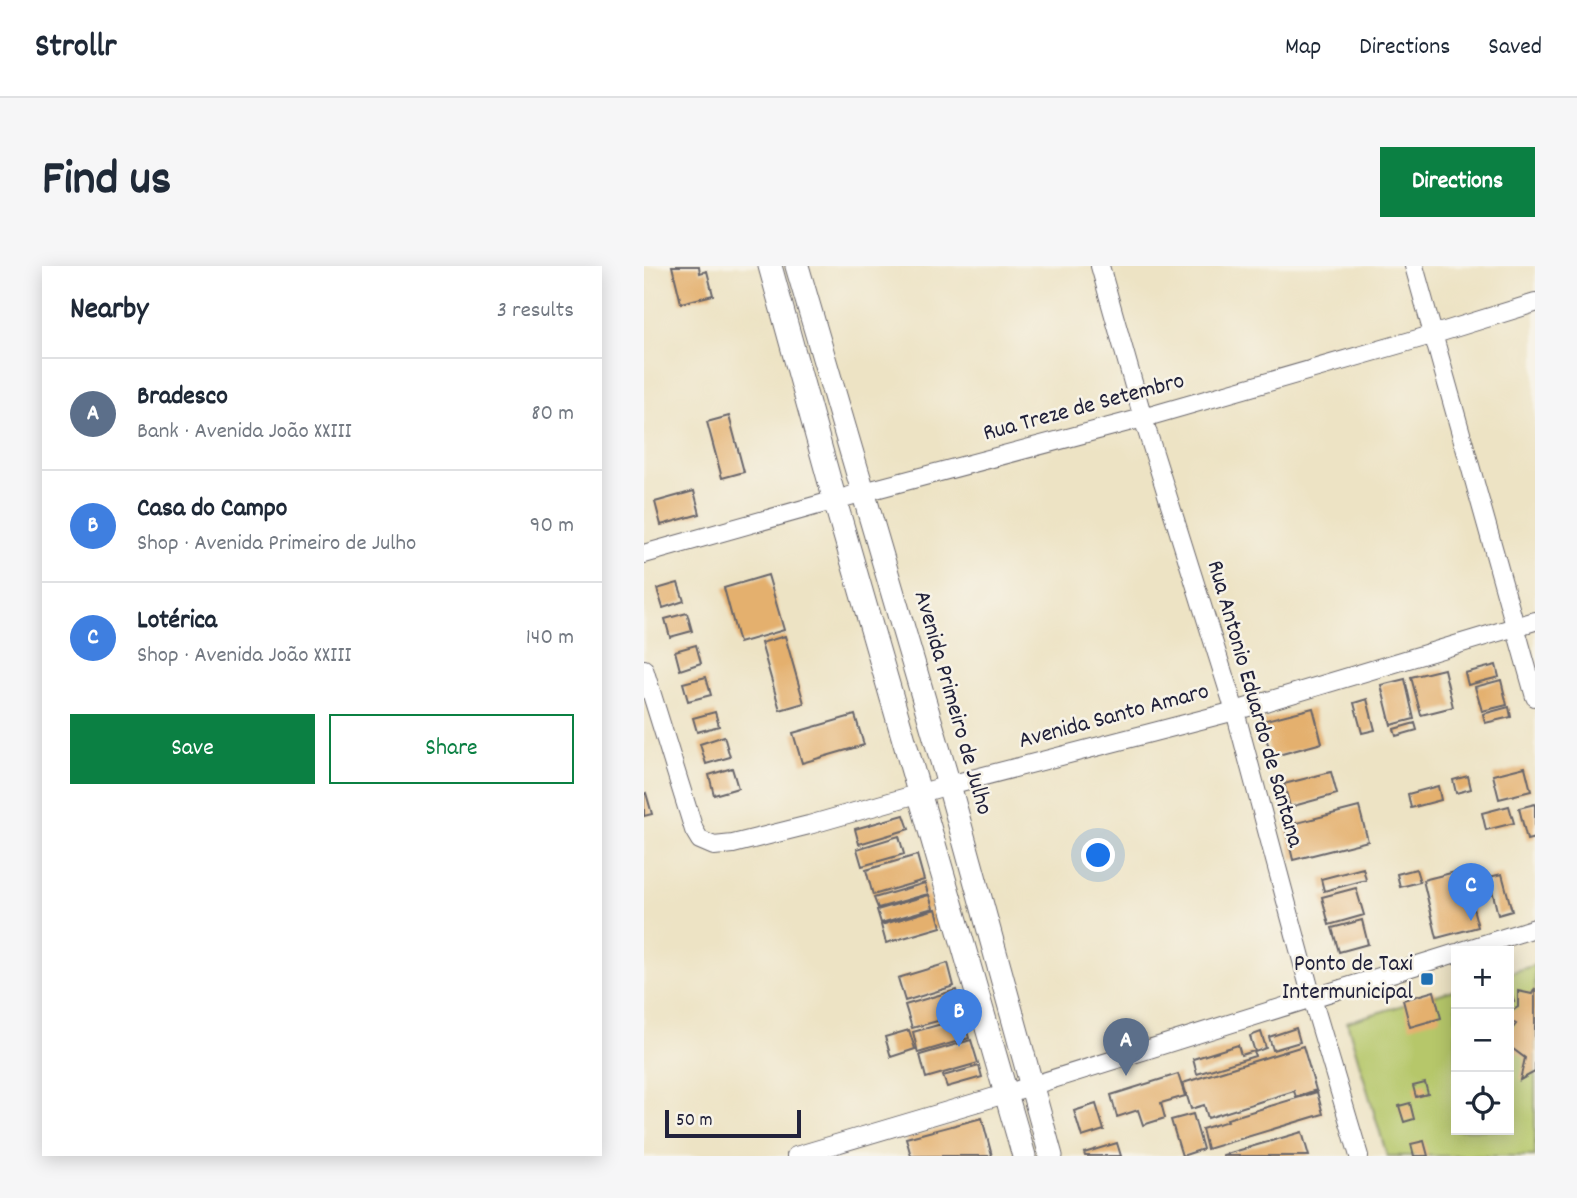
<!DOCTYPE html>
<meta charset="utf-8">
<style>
body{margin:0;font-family:Dekko,sans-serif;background:#f6f6f7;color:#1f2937}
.controls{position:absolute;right:21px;bottom:21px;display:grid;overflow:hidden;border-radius:0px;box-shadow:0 4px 18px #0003}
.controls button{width:63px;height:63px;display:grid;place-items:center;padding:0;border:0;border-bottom:2px solid #e0e1e3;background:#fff;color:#1f2937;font:35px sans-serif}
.scale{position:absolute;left:21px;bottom:18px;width:136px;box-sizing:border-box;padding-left:7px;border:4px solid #22223b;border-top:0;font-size:19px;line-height:24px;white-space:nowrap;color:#22223b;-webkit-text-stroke:5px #f7f3e8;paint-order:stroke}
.you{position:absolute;left:455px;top:590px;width:24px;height:24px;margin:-18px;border:5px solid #fff;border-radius:50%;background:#1a73e8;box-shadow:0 0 0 10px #1a73e833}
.badge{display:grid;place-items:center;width:46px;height:46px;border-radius:50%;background:#0b8043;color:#fff;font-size:23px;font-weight:700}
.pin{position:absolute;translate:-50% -58px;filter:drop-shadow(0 2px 4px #0008)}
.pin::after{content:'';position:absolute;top:37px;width:24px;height:21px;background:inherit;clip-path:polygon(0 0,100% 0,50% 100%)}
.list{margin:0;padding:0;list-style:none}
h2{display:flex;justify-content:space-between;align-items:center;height:91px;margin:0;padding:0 28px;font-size:30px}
h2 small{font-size:23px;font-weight:400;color:#747a83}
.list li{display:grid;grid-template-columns:46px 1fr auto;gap:21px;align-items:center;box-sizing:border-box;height:112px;padding:0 28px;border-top:2px solid #e0e1e3}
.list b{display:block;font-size:26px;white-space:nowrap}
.list p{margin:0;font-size:23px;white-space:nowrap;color:#747a83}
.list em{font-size:23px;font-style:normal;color:#747a83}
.actions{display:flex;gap:14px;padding:21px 28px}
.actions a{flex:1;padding:16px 0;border:2px solid #0b8043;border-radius:0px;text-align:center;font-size:24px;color:#0b8043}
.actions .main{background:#0b8043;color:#fff}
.icon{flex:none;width:38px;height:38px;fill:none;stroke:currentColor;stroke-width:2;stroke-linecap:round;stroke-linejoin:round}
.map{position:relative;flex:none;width:891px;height:890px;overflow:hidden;border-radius:0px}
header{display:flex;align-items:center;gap:42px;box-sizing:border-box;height:98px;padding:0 35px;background:#fff;border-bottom:2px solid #e0e1e3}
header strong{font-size:33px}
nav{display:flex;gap:38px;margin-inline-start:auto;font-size:24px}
.intro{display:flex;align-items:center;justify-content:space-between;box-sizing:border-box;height:168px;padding:0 42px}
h1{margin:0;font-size:49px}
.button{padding:18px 32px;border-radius:0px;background:#0b8043;color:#fff;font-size:24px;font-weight:700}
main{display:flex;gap:42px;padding:0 42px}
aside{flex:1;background:#fff;border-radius:0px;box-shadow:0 4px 18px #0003}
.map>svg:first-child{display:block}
.green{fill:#b6c76a;stroke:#6c7452;stroke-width:2}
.building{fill:#e4b06e}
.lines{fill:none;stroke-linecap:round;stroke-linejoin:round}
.minor-casing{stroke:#69666b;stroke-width:20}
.major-casing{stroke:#69666b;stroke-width:25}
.minor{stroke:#fff;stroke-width:18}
.major{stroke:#fff;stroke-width:23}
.poi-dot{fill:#1f6fb2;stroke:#f7f3e8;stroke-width:2.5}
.labels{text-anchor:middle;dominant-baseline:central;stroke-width:5;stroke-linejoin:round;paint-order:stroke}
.street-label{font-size:24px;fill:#22223b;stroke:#f7f3e8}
.poi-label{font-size:24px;fill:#22223b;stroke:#f7f3e8;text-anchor:end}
</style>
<header>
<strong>Strollr</strong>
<nav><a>Map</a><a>Directions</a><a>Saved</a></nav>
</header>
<div class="intro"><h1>Find us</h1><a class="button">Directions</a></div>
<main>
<aside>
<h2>Nearby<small>3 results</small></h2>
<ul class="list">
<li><span class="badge" style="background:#5c6f8a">A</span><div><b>Bradesco</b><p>Bank · Avenida João XXIII</p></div><em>80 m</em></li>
<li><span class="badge" style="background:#3f7fe0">B</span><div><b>Casa do Campo</b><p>Shop · Avenida Primeiro de Julho</p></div><em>90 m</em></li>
<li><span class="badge" style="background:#3f7fe0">C</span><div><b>Lotérica</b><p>Shop · Avenida João XXIII</p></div><em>140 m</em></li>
</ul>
<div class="actions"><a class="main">Save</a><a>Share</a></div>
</aside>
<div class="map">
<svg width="891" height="890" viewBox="0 0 891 890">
<rect width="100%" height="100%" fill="#f7f3e8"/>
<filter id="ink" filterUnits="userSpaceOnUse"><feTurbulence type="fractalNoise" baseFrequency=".0143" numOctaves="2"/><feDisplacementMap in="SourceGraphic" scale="14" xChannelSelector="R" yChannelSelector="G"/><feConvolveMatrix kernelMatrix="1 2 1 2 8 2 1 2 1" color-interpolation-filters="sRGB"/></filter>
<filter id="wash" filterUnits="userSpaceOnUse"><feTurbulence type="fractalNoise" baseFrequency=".00686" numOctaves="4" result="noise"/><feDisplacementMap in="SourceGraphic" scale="28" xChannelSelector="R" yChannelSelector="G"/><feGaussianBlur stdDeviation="1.57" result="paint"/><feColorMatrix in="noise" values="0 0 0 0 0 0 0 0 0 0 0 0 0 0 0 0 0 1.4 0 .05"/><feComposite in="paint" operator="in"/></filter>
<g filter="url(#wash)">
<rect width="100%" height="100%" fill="#ede3c4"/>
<path class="green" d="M 891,699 L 891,890 L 743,890 L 703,756 L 812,723 L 812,864 L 865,864 L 865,707 Z"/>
<g id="blocks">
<path class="building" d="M 28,0 L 55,0 L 56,7 L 63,5 L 69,29 L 37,37 Z
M 85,150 L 100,206 L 78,212 L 63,156 Z
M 50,225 L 56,248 L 17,259 L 11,236 Z
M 124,309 L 140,364 L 95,377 L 80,322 Z
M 34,317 L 40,335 L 19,342 L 13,323 Z
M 43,347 L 48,365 L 26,371 L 21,353 Z
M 141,370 L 160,437 L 136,444 L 117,377 Z
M 52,379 L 57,397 L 36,404 L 31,385 Z
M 852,399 L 855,411 L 824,419 L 821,407 Z
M 800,403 L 809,441 L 777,449 L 767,411 Z
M 62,411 L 67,429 L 44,435 L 39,417 Z
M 761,413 L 770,453 L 747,459 L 737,419 Z
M 857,414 L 863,439 L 838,445 L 831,421 Z
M 723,433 L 731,464 L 718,467 L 710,437 Z
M 865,441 L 867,451 L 841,457 L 839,448 Z
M 669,442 L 678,477 L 627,491 L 618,455 Z
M 71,446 L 75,460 L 53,466 L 49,452 Z
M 211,449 L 220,479 L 158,497 L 149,467 Z
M 771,457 L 773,464 L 752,470 L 750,463 Z
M 80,470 L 86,491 L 62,498 L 56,478 Z
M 881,501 L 887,525 L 855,533 L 849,509 Z
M 88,502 L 94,522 L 70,529 L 65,509 Z
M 687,506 L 693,528 L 646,541 L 640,518 Z
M 824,510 L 827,523 L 812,527 L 809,514 Z
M 794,520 L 797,534 L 767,542 L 764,528 Z
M 2,527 L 8,548 L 0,550 L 0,528 Z
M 891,538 L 891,572 L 883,574 L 875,542 Z
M 865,540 L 870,557 L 842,564 L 838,547 Z
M 715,541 L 724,575 L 649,594 L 641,560 Z
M 260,549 L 265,563 L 215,578 L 211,563 Z
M 255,570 L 260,588 L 218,600 L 213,583 Z
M 273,589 L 280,614 L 229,629 L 222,604 Z
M 719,602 L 722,614 L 680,625 L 677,613 Z
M 772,603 L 776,616 L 756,621 L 753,608 Z
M 819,604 L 834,661 L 793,672 L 779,614 Z
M 858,608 L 868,645 L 854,649 L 845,611 Z
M 281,617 L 284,628 L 234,642 L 230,632 Z
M 712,622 L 720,649 L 685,659 L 678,631 Z
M 285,629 L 289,642 L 237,657 L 233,644 Z
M 292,643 L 297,661 L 242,677 L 237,659 Z
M 718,654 L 724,678 L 695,686 L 688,662 Z
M 304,697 L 310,720 L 261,735 L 254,712 Z
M 865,719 L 870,735 L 865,736 Z
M 891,722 L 891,806 L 876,814 L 881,792 L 865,780 L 865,767 L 872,758 L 865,754 L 865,747 L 874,741 L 874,725 L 888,728 Z
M 312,724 L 319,748 L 268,762 L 261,739 Z
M 790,725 L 797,752 L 766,761 L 759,734 Z
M 319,752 L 325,772 L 274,787 L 269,766 Z
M 652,762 L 656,776 L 629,784 L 625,771 Z
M 265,764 L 271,783 L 247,791 L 241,771 Z
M 617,766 L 622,782 L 611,786 L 606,770 Z
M 327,774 L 334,797 L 282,812 L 276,789 Z
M 594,779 L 597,789 L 610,785 L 611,790 L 553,808 L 549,793 Z
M 659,780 L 672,824 L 652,831 L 650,825 L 564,852 L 560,839 L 547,843 L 539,817 Z
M 335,800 L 338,811 L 303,821 L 299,810 Z
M 534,808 L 541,830 L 517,837 L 521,852 L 499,859 L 494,844 L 473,851 L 467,829 Z
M 781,817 L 784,828 L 772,831 L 769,820 Z
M 673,826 L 679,848 L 563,883 L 558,863 L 584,855 L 583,853 Z
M 766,837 L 770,853 L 760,856 L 755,840 Z
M 452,838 L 460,864 L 438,871 L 430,845 Z
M 549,848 L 559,883 L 538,890 L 527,854 Z
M 338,852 L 348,890 L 267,890 L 262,872 Z
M 658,866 L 665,890 L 579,890 L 579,889 Z
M 780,875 L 784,890 L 770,890 L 767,878 Z
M 473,877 L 477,890 L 441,890 L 440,887 Z"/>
</g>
</g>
<g filter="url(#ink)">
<use href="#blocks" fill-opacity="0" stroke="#69666b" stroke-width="2"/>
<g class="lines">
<defs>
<path id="minor" d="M 456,0 L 499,152 L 591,445 L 668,732 L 715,890
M 770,0 L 891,431
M 0,288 L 220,226 L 499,152 L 791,68 L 891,37
M 0,403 L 50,564 L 56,574 L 70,580 L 89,578 L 165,559 L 305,519 L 591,445 L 891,355
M 818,685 L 891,662
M 152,890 L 361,828 L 812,687"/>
<path id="major" d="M 126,0 L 191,235 L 380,890
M 153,0 L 305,519 L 407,890"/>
</defs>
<use href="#minor" class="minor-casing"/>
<use href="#major" class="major-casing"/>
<use href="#minor" class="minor"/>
<use href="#major" class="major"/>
</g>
</g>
<rect class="poi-dot" x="776" y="706" width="14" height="14" rx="3.5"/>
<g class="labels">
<g class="street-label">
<text transform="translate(440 142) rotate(-15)">Rua Treze de Setembro</text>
<text transform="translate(308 437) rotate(74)">Avenida Primeiro de Julho</text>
<text transform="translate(610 438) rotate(74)">Rua Antonio Eduardo de Santana</text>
<text transform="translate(470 451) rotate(-15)">Avenida Santo Amaro</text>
</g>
<g class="poi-label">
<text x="769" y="699">Ponto de Taxi<tspan x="769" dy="28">Intermunicipal</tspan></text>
</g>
</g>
</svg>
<div class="controls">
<button>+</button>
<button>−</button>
<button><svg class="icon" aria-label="locate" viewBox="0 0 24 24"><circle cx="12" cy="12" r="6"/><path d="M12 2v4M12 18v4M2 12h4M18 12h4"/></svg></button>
</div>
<div class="scale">50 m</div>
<div class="you"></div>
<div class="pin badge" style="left:482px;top:810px;background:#5c6f8a">A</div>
<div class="pin badge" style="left:315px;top:781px;background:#3f7fe0">B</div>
<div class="pin badge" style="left:827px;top:655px;background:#3f7fe0">C</div>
</div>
</main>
